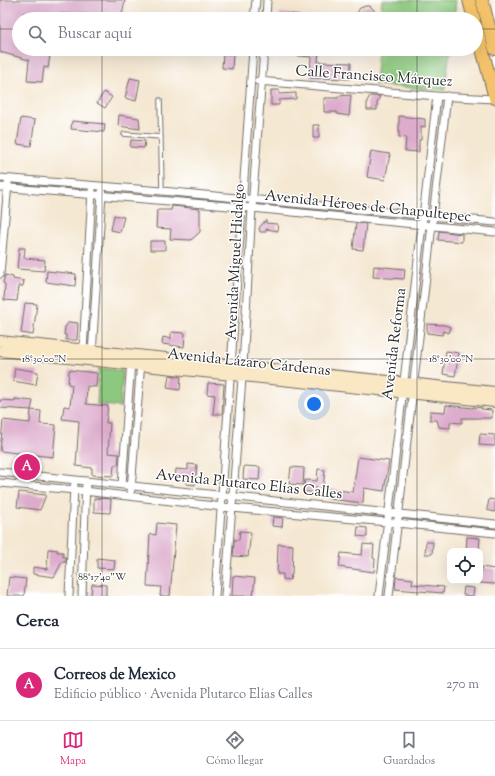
<!DOCTYPE html>
<html lang="es">
<meta charset="utf-8">
<style>
body{margin:0;font-family:"Sorts Mill Goudy",serif;background:#f2f2f3;color:#1f2937}
.controls{position:absolute;right:12px;bottom:12px;display:grid;overflow:hidden;border-radius:8px;box-shadow:0 4px 16px #0002}
.controls button{width:36px;height:36px;display:grid;place-items:center;padding:0;border:0;border-bottom:1px solid #e0e1e3;background:#fff;color:#1f2937;font:20px sans-serif}
.you{position:absolute;left:314px;top:404px;width:14px;height:14px;margin:-10px;border:3px solid #fff;border-radius:50%;background:#1a73e8;box-shadow:0 0 0 6px #1a73e833}
.badge{display:grid;place-items:center;width:26px;height:26px;border-radius:50%;background:#db2777;color:#fff;font-size:13px;font-weight:700}
.pin{position:absolute;translate:-50% -50%;border:2px solid #fff;box-shadow:0 1px 4px #0006}
.list{margin:0;padding:0;list-style:none}
h2{display:flex;justify-content:space-between;align-items:center;height:52px;margin:0;padding:0 16px;font-size:17px}
h2 small{font-size:13px;font-weight:400;color:#747a83}
.list li{display:grid;grid-template-columns:26px 1fr auto;gap:12px;align-items:center;box-sizing:border-box;height:72px;padding:0 16px;border-top:1px solid #e0e1e3}
.list b{display:block;font-size:15px;white-space:nowrap}
.list p{margin:0;font-size:13px;white-space:nowrap;color:#747a83}
.list em{font-size:13px;font-style:normal;color:#747a83}
.icon{flex:none;width:22px;height:22px;fill:none;stroke:currentColor;stroke-width:2;stroke-linecap:round;stroke-linejoin:round}
.map{position:relative;flex:none;width:495px;height:596px;overflow:hidden}
.search{position:absolute;background:#fff;box-shadow:0 4px 16px #0002;left:12px;right:12px;top:12px;height:44px;display:flex;align-items:center;gap:10px;box-sizing:border-box;padding:0 14px;border-radius:22px;color:#747a83;font-size:15px}
.sheet{height:124px;background:#fff}
nav{display:flex;justify-content:space-around;align-items:center;box-sizing:border-box;height:56px;border-top:1px solid #e0e1e3;background:#fff;font-size:11px;color:#747a83}
nav a{display:grid;justify-items:center;gap:2px}
nav .on{color:#db2777}
.map>svg:first-child{display:block}
.green{fill:#8cc97e;stroke:#5c7a54}
.building{fill:#ddaccc}
.lines{fill:none;stroke-linecap:round;stroke-linejoin:round}
.lane-casing{stroke:#726d66;stroke-width:5.5}
.street-casing{stroke:#726d66;stroke-width:9}
.secondary-casing{stroke:#726d66;stroke-width:12}
.primary-casing{stroke:#726d66;stroke-width:14}
.lane{stroke:#fff;stroke-width:3.5}
.street{stroke:#fff;stroke-width:7}
.secondary{stroke:#fae7c3;stroke-width:10}
.primary{stroke:#f3c26a;stroke-width:12}
.ticks{fill:none;stroke:#2b2b2b;stroke-width:1;stroke-opacity:0.45}
.labels{text-anchor:middle;dominant-baseline:central;stroke-width:3;stroke-linejoin:round;paint-order:stroke}
.street-label{font-size:15px;fill:#2b2b2b;stroke:#fff}
.ticks-label{font-size:10px;text-anchor:middle;fill:#2b2b2b;stroke:#fff;stroke-width:3;stroke-linejoin:round;paint-order:stroke}
</style>
<div class="map">
<svg width="495" height="596" viewBox="0 0 495 596">
<rect width="100%" height="100%" fill="#fff"/>
<filter id="ink" filterUnits="userSpaceOnUse"><feTurbulence type="fractalNoise" baseFrequency=".025" numOctaves="2"/><feDisplacementMap in="SourceGraphic" scale="8" xChannelSelector="R" yChannelSelector="G"/><feConvolveMatrix kernelMatrix="1 2 1 2 8 2 1 2 1" color-interpolation-filters="sRGB"/></filter>
<filter id="wash" filterUnits="userSpaceOnUse"><feTurbulence type="fractalNoise" baseFrequency=".012" numOctaves="4" result="noise"/><feDisplacementMap in="SourceGraphic" scale="16" xChannelSelector="R" yChannelSelector="G"/><feGaussianBlur stdDeviation="0.9" result="paint"/><feColorMatrix in="noise" values="0 0 0 0 0 0 0 0 0 0 0 0 0 0 0 0 0 1.4 0 .05"/><feComposite in="paint" operator="in"/></filter>
<g filter="url(#wash)">
<rect width="100%" height="100%" fill="#f5e8d3"/>
<path class="green" d="M 382,0 L 456,0 L 454,19 L 380,19 Z
M 378,49 L 450,49 L 445,90 L 375,85 Z
M 99,368 L 123,371 L 120,407 L 97,404 Z"/>
<g id="blocks">
<path class="building" d="M 0,0 L 125,0 L 122,15 L 23,13 L 22,19 L 19,19 L 19,49 L 51,49 L 48,68 L 44,67 L 42,82 L 27,81 L 29,60 L 0,52 Z
M 366,6 L 370,6 L 374,10 L 376,19 L 356,19 L 358,11 L 360,8 Z
M 280,13 L 300,15 L 300,19 L 279,19 Z
M 278,49 L 319,49 L 318,62 L 351,63 L 350,79 L 310,78 L 311,57 L 277,54 Z
M 223,54 L 233,54 L 232,69 L 222,68 Z
M 130,78 L 140,80 L 136,101 L 125,98 Z
M 271,90 L 279,90 L 279,94 L 296,93 L 296,99 L 279,100 L 279,105 L 271,105 Z
M 104,92 L 112,97 L 105,108 L 97,103 Z
M 351,95 L 349,116 L 337,114 L 337,112 L 324,112 L 324,98 L 338,98 L 338,96 Z
M 370,96 L 380,96 L 377,103 L 377,110 L 367,110 L 367,101 Z
M 119,115 L 139,118 L 140,129 L 118,126 Z
M 399,116 L 425,119 L 425,127 L 421,126 L 421,140 L 419,140 L 419,152 L 405,151 L 406,138 L 399,137 Z
M 21,118 L 35,120 L 31,146 L 17,144 Z
M 72,121 L 105,124 L 104,132 L 71,129 Z
M 313,125 L 319,125 L 319,138 L 313,138 Z
M 131,140 L 145,141 L 144,148 L 130,147 Z
M 371,151 L 390,154 L 385,180 L 367,177 Z
M 172,206 L 200,209 L 200,232 L 191,240 L 170,239 L 171,229 L 156,228 L 157,210 L 171,210 Z
M 114,215 L 124,217 L 120,232 L 111,230 Z
M 266,220 L 266,223 L 277,224 L 278,231 L 266,229 L 266,232 L 260,232 L 259,228 Z
M 356,223 L 366,224 L 363,250 L 353,249 Z
M 439,231 L 462,234 L 462,242 L 438,240 Z
M 150,241 L 165,241 L 165,250 L 150,250 Z
M 19,248 L 25,248 L 24,258 L 45,260 L 44,271 L 17,269 Z
M 374,266 L 405,269 L 404,279 L 373,277 Z
M 47,271 L 76,274 L 75,286 L 46,282 Z
M 5,275 L 13,277 L 13,279 L 24,281 L 23,286 L 19,286 L 17,301 L 4,300 L 5,284 L 3,283 Z
M 25,303 L 37,304 L 33,335 L 21,333 Z
M 69,322 L 78,323 L 77,340 L 66,340 L 66,335 L 64,335 L 65,327 Z
M 427,324 L 444,325 L 451,327 L 449,333 L 443,331 L 442,335 L 427,333 Z
M 171,332 L 185,333 L 184,347 L 162,344 L 163,337 L 171,339 Z
M 446,351 L 459,353 L 455,376 L 443,374 Z
M 15,368 L 38,372 L 36,385 L 13,381 Z
M 69,370 L 97,373 L 96,387 L 87,386 L 86,404 L 108,406 L 106,423 L 110,423 L 108,453 L 119,454 L 118,465 L 114,465 L 113,476 L 92,475 L 92,468 L 76,466 L 79,421 L 62,419 L 64,406 L 70,407 L 72,385 L 68,384 Z
M 169,375 L 181,377 L 180,390 L 167,388 Z
M 208,383 L 224,384 L 222,414 L 213,414 L 215,395 L 207,394 Z
M 15,399 L 33,401 L 31,410 L 0,408 L 0,400 L 15,401 Z
M 446,405 L 473,408 L 473,407 L 482,408 L 481,409 L 492,410 L 492,418 L 462,418 L 462,423 L 450,422 L 450,428 L 439,427 L 437,420 L 430,420 L 430,411 L 445,412 Z
M 31,410 L 41,411 L 40,424 L 56,425 L 53,457 L 0,451 L 3,420 L 30,423 Z
M 480,434 L 495,435 L 495,446 L 479,445 Z
M 358,457 L 389,461 L 384,491 L 364,488 L 363,503 L 329,499 L 330,489 L 353,492 Z
M 188,464 L 197,465 L 195,485 L 186,484 L 186,481 L 175,480 L 176,469 L 188,470 Z
M 244,466 L 260,467 L 259,480 L 243,479 Z
M 291,467 L 304,468 L 303,485 L 289,484 Z
M 318,469 L 325,470 L 323,488 L 316,487 L 315,493 L 303,491 L 305,480 L 317,481 Z
M 19,492 L 46,495 L 40,510 L 17,507 Z
M 94,498 L 111,499 L 110,513 L 94,512 Z
M 489,499 L 495,500 L 495,512 L 487,510 Z
M 273,517 L 283,518 L 282,527 L 272,526 Z
M 157,523 L 176,525 L 170,596 L 160,596 L 161,587 L 147,586 L 150,534 L 156,535 Z
M 358,527 L 367,528 L 367,537 L 357,536 Z
M 240,531 L 251,532 L 248,557 L 233,556 L 234,540 L 239,540 Z
M 467,537 L 480,538 L 479,551 L 466,551 Z
M 426,542 L 433,542 L 432,554 L 425,554 Z
M 278,544 L 293,545 L 292,575 L 291,575 L 290,580 L 283,579 L 283,574 L 277,574 Z
M 363,544 L 374,545 L 373,558 L 375,559 L 374,572 L 339,567 L 341,553 L 362,555 Z
M 48,549 L 58,550 L 57,552 L 63,552 L 63,557 L 66,557 L 66,562 L 62,562 L 54,577 L 33,574 L 33,567 L 47,569 Z
M 97,558 L 115,560 L 114,569 L 97,568 Z
M 481,567 L 495,569 L 495,584 L 480,583 Z
M 233,576 L 255,578 L 253,596 L 232,596 Z
M 9,577 L 26,579 L 24,596 L 7,596 Z
M 396,577 L 413,579 L 412,584 L 444,587 L 443,593 L 395,589 Z
M 92,584 L 106,585 L 106,596 L 91,596 Z
M 464,587 L 474,588 L 473,596 L 463,595 Z"/>
</g>
</g>
<g filter="url(#ink)">
<use href="#blocks" fill-opacity="0" stroke="#726d66" stroke-width="1"/>
<g class="lines">
<defs>
<path id="lane" d="M 160,100 L 162,191
M 124,134 L 161,137"/>
<path id="street" d="M 254,19 L 256,0
M 266,19 L 267,0
M 258,81 L 437,96 L 495,99
M 0,178 L 162,191 L 495,222
M 0,187 L 241,207 L 495,232
M 0,274 L 8,184
M 83,352 L 92,191
M 92,355 L 102,192
M 0,472 L 495,524
M 0,483 L 75,490 L 232,508 L 387,522 L 495,533
M 122,485 L 131,361
M 131,490 L 141,361
M 69,596 L 74,486
M 82,596 L 86,481
M 215,596 L 253,49
M 225,596 L 243,366 L 252,208 L 264,49
M 379,596 L 437,96
M 389,596 L 447,96"/>
<path id="secondary" d="M 0,341 L 495,392
M 0,351 L 495,402"/>
<path id="primary" d="M 469,0 L 474,19
M 482,0 L 495,49
M 476,26 L 495,98"/>
</defs>
<use href="#lane" class="lane-casing"/>
<use href="#street" class="street-casing"/>
<use href="#secondary" class="secondary-casing"/>
<use href="#primary" class="primary-casing"/>
<use href="#lane" class="lane"/>
<use href="#street" class="street"/>
<use href="#secondary" class="secondary"/>
<use href="#primary" class="primary"/>
</g>
</g>
<path class="ticks" d="M 102,0 L 102,19M 417,0 L 417,19M 0,29 L 19,29M 476,29 L 495,29M 102,49 L 102,596M 417,49 L 417,596M 0,359 L 495,359"/>
<g class="labels">
<g class="street-label">
<text transform="translate(374 77) rotate(4)">Calle Francisco Márquez</text>
<text transform="translate(368 207) rotate(6)">Avenida Héroes de Chapultepec</text>
<text transform="translate(236 262) rotate(-87)">Avenida Miguel Hidalgo</text>
<text transform="translate(395 344) rotate(-83)">Avenida Reforma</text>
<text transform="translate(249 363) rotate(6)">Avenida Lázaro Cárdenas</text>
<text transform="translate(249 485) rotate(6)">Avenida Plutarco Elías Calles</text>
</g>
</g>
<g class="ticks-label">
<text x="44" y="362">18°30'00"N</text>
<text x="451" y="362">18°30'00"N</text>
<text x="102" y="580">88°17'40"W</text>
</g>
</svg>
<div class="controls">
<button><svg class="icon" aria-label="locate" viewBox="0 0 24 24"><circle cx="12" cy="12" r="6"/><path d="M12 2v4M12 18v4M2 12h4M18 12h4"/></svg></button>
</div>
<div class="you"></div>
<div class="pin badge" style="left:27px;top:467px">A</div>
<div class="search"><svg class="icon" aria-label="search" viewBox="0 0 24 24"><circle cx="10" cy="10" r="6"/><path d="M15 15l6 6"/></svg>Buscar aquí</div>
</div>
<section class="sheet">
<h2>Cerca<small></small></h2>
<ul class="list">
<li><span class="badge">A</span><div><b>Correos de Mexico</b><p>Edificio público · Avenida Plutarco Elías Calles</p></div><em>270 m</em></li>
</ul>
</section>
<nav>
<a class="on"><svg class="icon" aria-label="map" viewBox="0 0 24 24"><path d="M3 6l6-2 6 2 6-2v14l-6 2-6-2-6 2zM9 4v14M15 6v14"/></svg>Mapa</a>
<a><svg class="icon" aria-label="directions" viewBox="0 0 24 24"><path d="M12 3l9 9-9 9-9-9zM9 14v-3h6M13 9l2 2-2 2"/></svg>Cómo llegar</a>
<a><svg class="icon" aria-label="saved" viewBox="0 0 24 24"><path d="M7 4h10v16l-5-4-5 4z"/></svg>Guardados</a>
</nav>
